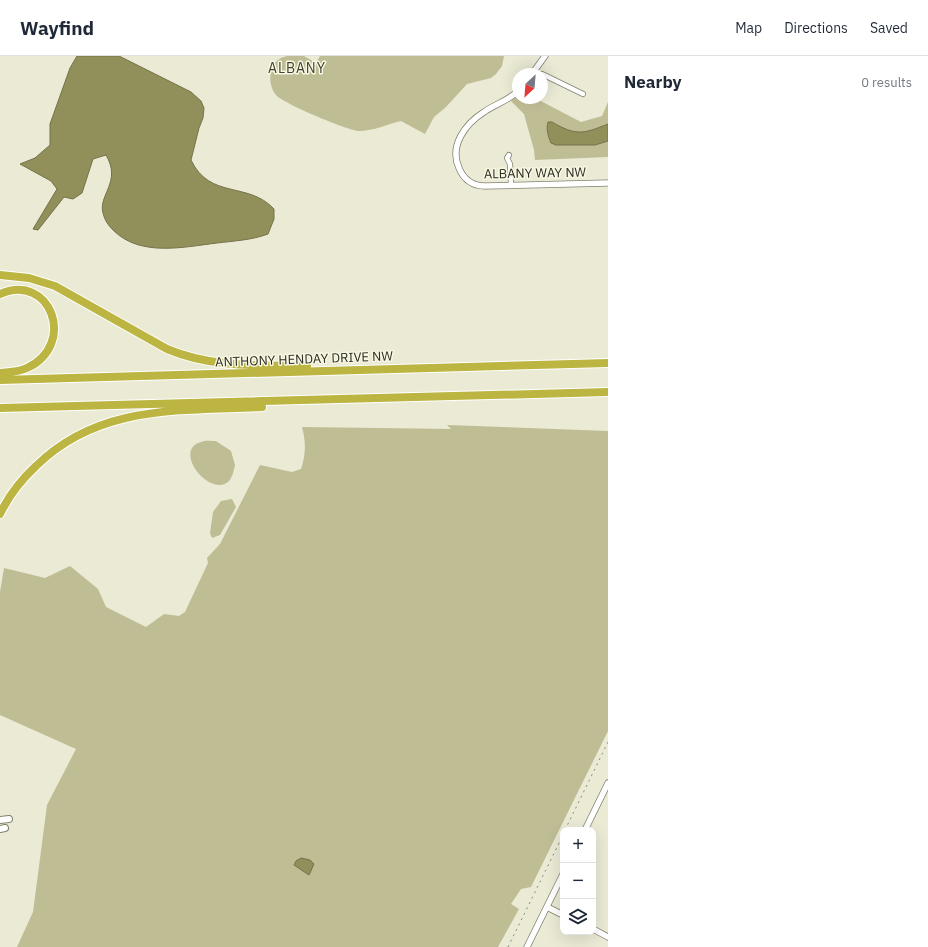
<!DOCTYPE html>
<meta charset="utf-8">
<style>
body{margin:0;font-family:"IBM Plex Sans",sans-serif;background:#f6f6f7;color:#1f2937}
.controls{position:absolute;right:12px;bottom:12px;display:grid;overflow:hidden;border-radius:8px;box-shadow:0 4px 16px #0002}
.controls button{width:36px;height:36px;display:grid;place-items:center;padding:0;border:0;border-bottom:1px solid #e0e1e3;background:#fff;color:#1f2937;font:20px sans-serif}
.compass{position:absolute;left:512px;top:12px;width:36px;height:36px;border-radius:50%;background:#fff;box-shadow:0 4px 16px #0002;rotate:206deg}
.list{margin:0;padding:0;list-style:none}
h2{display:flex;justify-content:space-between;align-items:center;height:52px;margin:0;padding:0 16px;font-size:17px}
h2 small{font-size:13px;font-weight:400;color:#747a83}
.icon{flex:none;width:22px;height:22px;fill:none;stroke:currentColor;stroke-width:2;stroke-linecap:round;stroke-linejoin:round}
.map{position:relative;flex:none;width:608px;height:891px;overflow:hidden}
header{display:flex;align-items:center;gap:24px;box-sizing:border-box;height:56px;padding:0 20px;background:#fff;border-bottom:1px solid #e0e1e3}
header strong{font-size:19px}
nav{display:flex;gap:22px;margin-inline-start:auto;font-size:14px}
main{display:flex}
aside{flex:1;background:#fff}
.map>svg:first-child{display:block}
.green{fill:#bfbd94}
.water{fill:#92905a;stroke:#73724a}
.lines{fill:none;stroke-linecap:round;stroke-linejoin:round}
.minor-casing{stroke:#82816f;stroke-width:6}
.tertiary-casing{stroke:#82816f;stroke-width:7}
.secondary-casing{stroke:#82816f;stroke-width:8}
.motorway-casing{stroke:#fff;stroke-width:10}
.minor{stroke:#fff;stroke-width:4.5}
.tertiary{stroke:#fff;stroke-width:5.5}
.secondary{stroke:#fff;stroke-width:6}
.motorway{stroke:#bcb542;stroke-width:8}
.rail{stroke:#8c8c7e;stroke-width:1;stroke-dasharray:2 4;stroke-linecap:butt}
.labels{text-anchor:middle;dominant-baseline:central;stroke-width:3;stroke-linejoin:round;paint-order:stroke}
.street-label{font-size:13px;fill:#2b2b23;stroke:#f8f7e2}
.neighbourhood-label{font-size:14px;letter-spacing:1px;fill:#444333;stroke:#f8f7e2}
</style>
<header>
<strong>Wayfind</strong>
<nav><a>Map</a><a>Directions</a><a>Saved</a></nav>
</header>
<main>
<div class="map">
<svg width="608" height="891" viewBox="0 0 608 891">
<rect width="100%" height="100%" fill="#eaead5"/>
<path class="green" d="M 287,0 L 304,0 L 316,7 L 320,0 L 504,0 L 502,10 L 496,18 L 491,22 L 467,28 L 446,51 L 434,61 L 425,78 L 401,65 C 388,68 373,75 359,75 C 349,75 282,47 276,39 C 271,33 269,23 271,16 C 273,7 278,2 287,0 Z
M 518,40 L 518,42 L 535,42 L 581,66 L 602,60 L 608,46 L 608,101 L 535,104 L 534,94 L 524,58 L 511,45 Z
M 447,369 L 608,375 L 608,675 L 531,831 L 521,833 L 511,848 L 519,853 L 498,891 L 17,891 L 33,856 L 47,749 L 76,693 L 0,659 L 0,536 L 4,512 L 45,522 L 70,510 L 98,533 L 106,551 L 146,571 L 164,558 L 179,560 L 185,556 L 208,507 L 207,502 L 220,488 L 260,409 L 292,416 L 301,413 C 306,399 306,385 302,371 L 451,373 Z
M 216,385 L 231,395 L 235,409 C 234,414 232,423 228,426 C 209,441 172,394 201,386 C 205,384 212,385 216,385 Z
M 232,443 L 236,451 L 220,479 L 212,482 L 210,477 L 213,456 L 221,445 Z"/>
<path class="water" d="M 77,0 L 119,0 L 191,36 L 201,45 L 204,52 L 203,62 L 199,72 L 191,104 C 210,144 248,125 274,153 L 274,163 L 268,178 C 252,184 234,185 217,187 C 184,191 141,201 114,175 C 108,169 105,165 103,157 C 98,139 122,126 106,99 L 93,103 L 82,137 L 73,143 L 64,141 L 38,174 L 33,173 L 57,133 L 51,125 L 20,108 L 35,102 L 50,89 L 50,68 L 70,12 Z
M 548,66 L 552,66 C 576,80 583,78 608,68 L 608,85 L 595,89 L 556,89 L 551,87 C 548,80 546,73 548,66 Z
M 301,802 L 310,804 L 314,808 L 309,819 L 294,809 L 296,805 Z"/>
<g class="lines">
<defs>
<path id="minor" d="M 542,18 L 583,38
M 509,99 L 507,102 L 510,108 L 511,129"/>
<path id="tertiary" d="M 532,18 L 545,0
M 518,35 C 508,45 495,48 484,56 C 465,68 449,90 459,112 C 464,124 472,130 485,130 L 608,127
M 585,774 L 608,727
M 547,851 L 563,859
M 593,873 L 608,881
M 527,891 L 563,818"/>
<path id="secondary" d="M 0,764 L 9,763
M 0,773 L 5,772"/>
<path id="motorway" d="M 0,219 L 29,222 L 55,230 L 167,293 C 212,312 259,309 307,310
M 0,238 C 50,216 78,288 27,312 C 19,316 9,316 0,317
M 0,324 L 608,307
M 0,352 L 608,336
M 0,458 C 9,439 21,424 36,410 C 99,348 180,355 262,351"/>
</defs>
<use href="#minor" class="minor-casing"/>
<use href="#tertiary" class="tertiary-casing"/>
<use href="#secondary" class="secondary-casing"/>
<use href="#motorway" class="motorway-casing"/>
<use href="#minor" class="minor"/>
<use href="#tertiary" class="tertiary"/>
<use href="#secondary" class="secondary"/>
<use href="#motorway" class="motorway"/>
<path class="rail" d="M 565,774 L 608,686
M 508,891 L 563,779"/>
</g>
<g class="labels">
<g class="street-label">
<text transform="translate(535 117) rotate(-1)">ALBANY WAY NW</text>
<text transform="translate(304 303) rotate(-2)">ANTHONY HENDAY DRIVE NW</text>
</g>
<g class="neighbourhood-label">
<text x="297" y="12">ALBANY</text>
</g>
</g>
</svg>
<div class="controls">
<button>+</button>
<button>−</button>
<button><svg class="icon" aria-label="layers" viewBox="0 0 24 24"><path d="M12 4l9 5-9 5-9-5zM3 14l9 5 9-5"/></svg></button>
</div>
<svg class="compass" viewBox="-18 -18 36 36"><path d="M0-13l5 13h-10z" fill="#e53935"/><path d="M0 13l5-13h-10z" fill="#747a83"/></svg>
</div>
<aside>
<h2>Nearby<small>0 results</small></h2>
<ul class="list">
</ul>
</aside>
</main>
